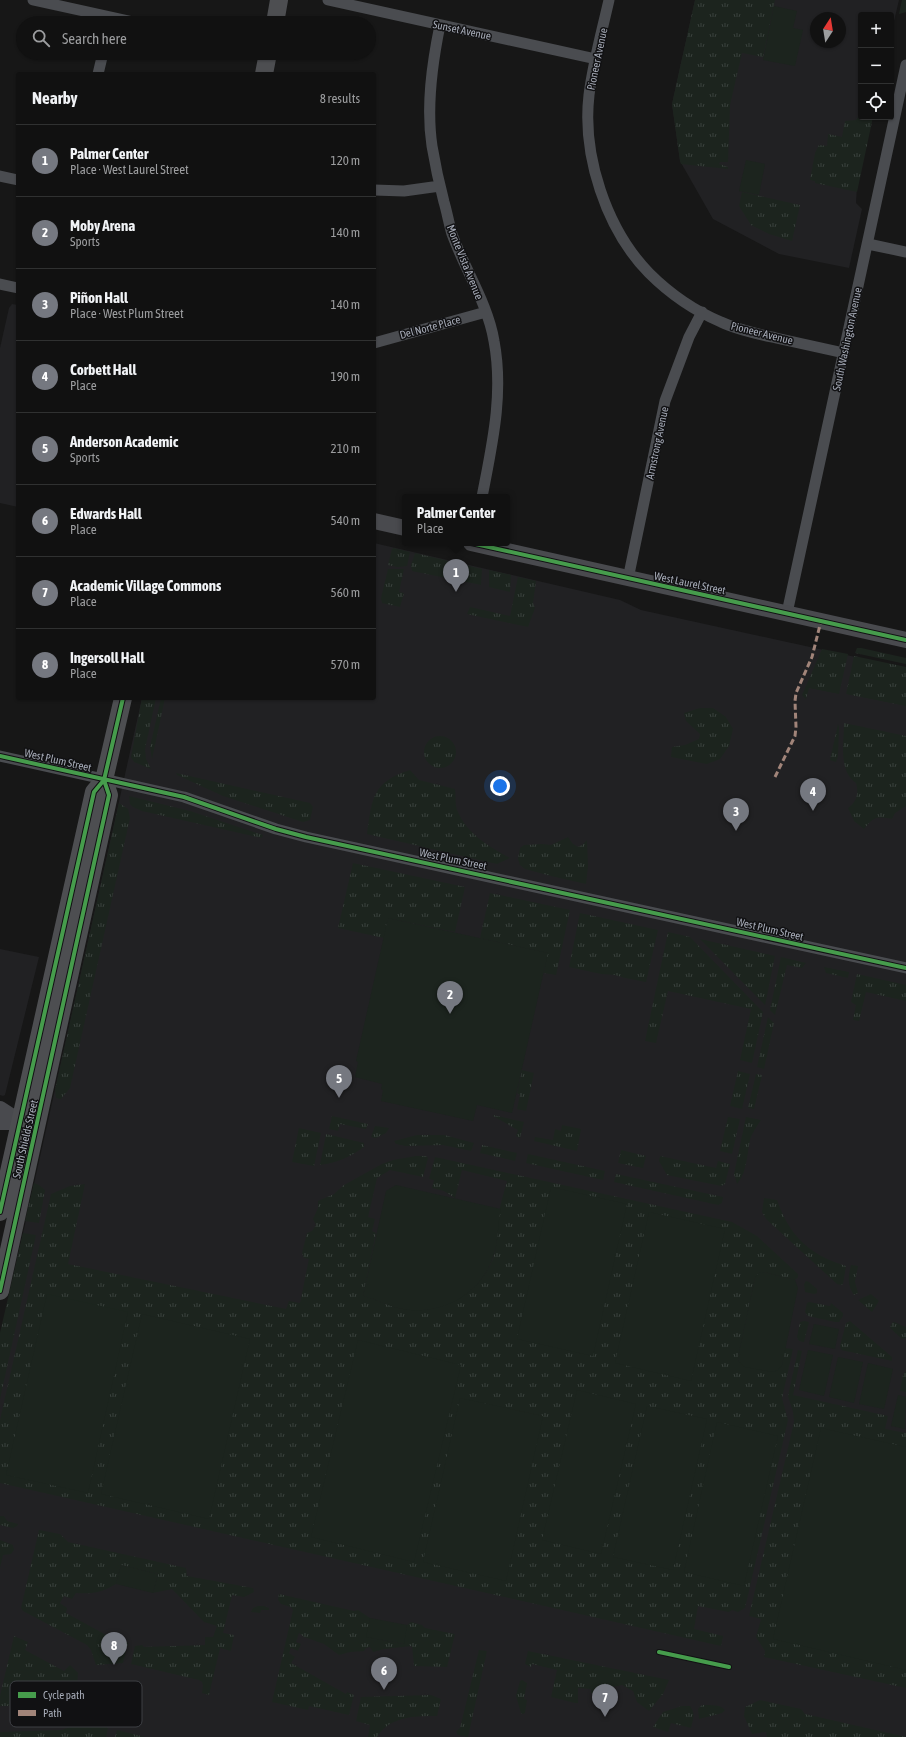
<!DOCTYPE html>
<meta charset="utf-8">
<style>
body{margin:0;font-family:"Asap Condensed",sans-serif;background:#1e1f1f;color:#f1f3f6}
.controls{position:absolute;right:12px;top:12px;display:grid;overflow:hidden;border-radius:4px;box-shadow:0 1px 3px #0004}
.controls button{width:36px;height:36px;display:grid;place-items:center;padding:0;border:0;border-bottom:1px solid #303131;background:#111;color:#f1f3f6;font:20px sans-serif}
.compass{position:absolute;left:810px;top:12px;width:36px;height:36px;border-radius:50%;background:#111;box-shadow:0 1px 3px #0004;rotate:12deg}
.you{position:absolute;left:500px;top:786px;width:14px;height:14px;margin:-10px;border:3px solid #fff;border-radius:50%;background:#1a73e8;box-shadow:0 0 0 6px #1a73e833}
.badge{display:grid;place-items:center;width:26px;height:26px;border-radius:50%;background:#757880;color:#fff;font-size:13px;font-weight:700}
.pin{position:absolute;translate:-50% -33px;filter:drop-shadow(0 1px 2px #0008)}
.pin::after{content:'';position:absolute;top:21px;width:14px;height:12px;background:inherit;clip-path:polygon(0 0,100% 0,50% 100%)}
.popup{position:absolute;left:402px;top:494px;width:108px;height:52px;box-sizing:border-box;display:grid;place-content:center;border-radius:4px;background:#111;filter:drop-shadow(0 1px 3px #0005);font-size:13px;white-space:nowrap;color:#9c9d9f}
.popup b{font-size:15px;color:#f1f3f6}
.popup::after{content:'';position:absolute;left:50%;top:100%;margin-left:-8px;border:8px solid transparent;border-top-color:#111}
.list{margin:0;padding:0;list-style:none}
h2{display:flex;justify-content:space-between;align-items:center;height:52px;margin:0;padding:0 16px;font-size:17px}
h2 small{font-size:13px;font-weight:400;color:#9c9d9f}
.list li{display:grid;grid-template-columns:26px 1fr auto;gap:12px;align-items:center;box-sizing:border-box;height:72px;padding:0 16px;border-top:1px solid #303131}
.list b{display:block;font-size:15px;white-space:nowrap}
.list p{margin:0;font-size:13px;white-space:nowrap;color:#9c9d9f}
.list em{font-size:13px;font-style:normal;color:#9c9d9f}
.icon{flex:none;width:22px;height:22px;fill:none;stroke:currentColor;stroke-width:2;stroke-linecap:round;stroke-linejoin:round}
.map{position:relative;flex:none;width:906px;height:1737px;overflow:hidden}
.search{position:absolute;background:#111;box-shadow:0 1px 3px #0004;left:16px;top:16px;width:360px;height:44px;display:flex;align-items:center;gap:10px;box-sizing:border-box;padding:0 14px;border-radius:22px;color:#9c9d9f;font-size:15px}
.panel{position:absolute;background:#111;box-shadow:0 1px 3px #0004;left:16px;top:72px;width:360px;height:628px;border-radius:4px}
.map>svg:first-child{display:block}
.built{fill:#212123;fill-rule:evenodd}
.grass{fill:url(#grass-tufts)}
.pitch{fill:#1c241e}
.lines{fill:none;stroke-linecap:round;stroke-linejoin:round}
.street{stroke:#4a4c50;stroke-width:11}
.secondary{stroke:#494a4e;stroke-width:16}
.primary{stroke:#4d4e51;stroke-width:18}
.quiet{stroke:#a18479;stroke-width:3;stroke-dasharray:6 3;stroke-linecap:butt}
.cycleway-casing{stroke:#111113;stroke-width:6}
.cycleway{stroke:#469c4c;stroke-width:4}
.labels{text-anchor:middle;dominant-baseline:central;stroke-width:3;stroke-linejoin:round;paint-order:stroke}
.street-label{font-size:11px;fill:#a7acb8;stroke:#111113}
.key{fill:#111113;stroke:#3e4045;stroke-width:1}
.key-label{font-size:11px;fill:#a7acb8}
</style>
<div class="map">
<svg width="906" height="1737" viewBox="0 0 906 1737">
<defs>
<pattern id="grass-tufts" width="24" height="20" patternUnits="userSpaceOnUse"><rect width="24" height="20" fill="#1c241e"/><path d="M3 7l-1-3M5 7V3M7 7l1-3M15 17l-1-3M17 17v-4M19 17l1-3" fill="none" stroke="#3a413d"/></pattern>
</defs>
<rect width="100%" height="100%" fill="#171717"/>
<path class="built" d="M 695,0 L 899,0 L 891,34 L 891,15 L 861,15 L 861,117 L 856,203 L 862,209 L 849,268 L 779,254 L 713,219 L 680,161 L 672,104 ZM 816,18 L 840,18 L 840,42 L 816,42 Z
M 12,304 L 18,305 L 18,507 L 0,503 L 0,348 L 9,308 Z
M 374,543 L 620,600 L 641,610 L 906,668 L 906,1737 L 0,1737 L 0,1337 L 142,698 L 374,698 Z
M 0,949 L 39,957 L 5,1095 L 3,1096 L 0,1095 Z"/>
<path class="grass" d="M 695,0 L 775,0 L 763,57 L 742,53 L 730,105 L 728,162 L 720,162 L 719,164 L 728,167 L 728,169 L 681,164 L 680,161 L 672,104 Z
M 902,0 L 906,0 L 906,12 L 899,14 Z
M 861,111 L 861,117 L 873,117 L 857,192 L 815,183 L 815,181 L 810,180 L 815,153 L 819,145 L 827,146 L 828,134 L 842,137 L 845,121 L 856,120 L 859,116 Z
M 742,192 L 800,205 L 792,241 L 769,234 L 751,225 L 739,206 Z
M 394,548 L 410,552 L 407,566 L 398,567 L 388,565 L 392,549 Z
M 415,553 L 482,569 L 481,585 L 412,571 L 411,565 Z
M 388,569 L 404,569 L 399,592 L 404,593 L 400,607 L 382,603 L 381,598 Z
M 489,570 L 511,575 L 510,592 L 489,587 Z
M 518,577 L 536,581 L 533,603 L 535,608 L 528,627 L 467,614 L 470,607 L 510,616 Z
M 857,648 L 861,648 L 906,658 L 906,664 L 855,653 Z
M 822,649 L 848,654 L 839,694 L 809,688 L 806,699 L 802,695 Z
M 854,656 L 906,667 L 906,706 L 846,694 Z
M 142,698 L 156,698 L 145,749 L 146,759 L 151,769 L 134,762 L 131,757 Z
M 161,698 L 165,698 L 152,759 L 150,747 Z
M 700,708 L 713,708 L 726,717 L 733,729 L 729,746 L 720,759 L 707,764 L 671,757 L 672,747 L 685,745 L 699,739 L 700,734 L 686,721 L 684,713 Z
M 844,723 L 906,736 L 906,806 L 895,813 L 892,819 C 876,816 874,817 864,829 L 854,821 L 848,808 C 857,802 859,792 856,783 C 838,771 844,742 844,723 Z
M 838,724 L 839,727 L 838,756 L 836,762 L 830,760 Z
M424 752a16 16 0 1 1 32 0a16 16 0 1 1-32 0Z
M 410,770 L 419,780 L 455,789 C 456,795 455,804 457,810 C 467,834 488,846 510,858 L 497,864 L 367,834 C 372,799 372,782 410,770 Z
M 176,773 L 310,803 L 313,807 L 310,820 L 303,822 L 223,796 L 177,775 Z
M 129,796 L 190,811 L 263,835 L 262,838 L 142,811 L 133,807 L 130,804 Z
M 119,803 L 128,809 L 130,818 L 70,1088 L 61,1099 L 56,1098 L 55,1090 Z
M 568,837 L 573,844 L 578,847 L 582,845 L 587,840 L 588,866 L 586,884 L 551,876 L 525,869 L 520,865 L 518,859 L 520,848 L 524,845 L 542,844 L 551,845 Z
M 353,863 L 465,887 L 455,932 L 388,918 L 384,938 L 338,928 Z
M 490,893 L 570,910 L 556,975 L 544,973 L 547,953 L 480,938 Z
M 580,913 L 658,930 L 646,982 L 625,978 L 615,975 L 601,974 L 569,967 Z
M 668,932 L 690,937 L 763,1012 L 752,1063 L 740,1060 L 751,1009 L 668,991 L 656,1043 L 645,1041 Z
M 700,939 L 775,956 L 765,1005 Z
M 781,957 L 806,963 L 802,968 L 787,965 L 775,1015 L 770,1010 Z
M 824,967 L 849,972 L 848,978 L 826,973 Z
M 857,974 L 906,985 L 906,1001 L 866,992 L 859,1021 L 853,1020 L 856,1005 L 851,1002 Z
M 768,1017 L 774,1023 L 764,1069 L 757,1067 Z
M 522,1070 L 534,1073 L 526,1111 L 517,1109 L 520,1095 L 517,1093 Z
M 738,1071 L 750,1074 L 742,1109 L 730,1106 Z
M 756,1074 L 762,1075 L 754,1109 L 748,1108 Z
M 493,1115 L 524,1122 L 520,1138 L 516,1136 L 518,1130 L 493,1116 Z
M 332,1116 L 368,1124 L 366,1129 L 340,1124 L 338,1131 L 329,1129 Z
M 728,1117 L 740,1119 L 732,1154 L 720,1151 Z
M 746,1117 L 761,1120 C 757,1126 752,1133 750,1140 C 747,1154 747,1173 737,1184 L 734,1174 Z
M 562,1125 L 581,1129 L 577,1151 L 534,1141 L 535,1137 L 553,1140 L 555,1129 L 561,1131 Z
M 375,1126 L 389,1128 L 386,1133 L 376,1138 L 371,1137 Z
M 299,1128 L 321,1133 L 314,1166 L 292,1162 Z
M 326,1134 L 364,1143 L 364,1147 C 350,1157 337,1163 320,1165 Z
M 417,1135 L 444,1135 L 474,1143 L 471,1151 L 443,1145 L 406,1146 L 396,1144 L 394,1141 Z
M 482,1145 L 517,1153 L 515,1161 L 480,1153 Z
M 621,1150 L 646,1156 L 643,1168 L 618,1163 Z
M 528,1154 L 605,1171 L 603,1180 L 526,1163 Z
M 416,1156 L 426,1156 L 428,1158 L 423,1177 L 390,1170 L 377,1178 L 368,1217 L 375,1219 L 372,1231 L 376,1233 L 363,1296 C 377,1299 389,1307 404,1309 C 441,1315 479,1294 493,1259 C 497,1247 497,1235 498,1223 C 498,1210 504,1193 507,1181 L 462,1170 L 455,1198 L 444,1191 L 432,1188 L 434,1180 L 429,1179 L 435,1157 L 732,1222 L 757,1236 L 798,1274 L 798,1277 L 795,1280 L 764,1272 L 755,1278 L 738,1357 L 739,1362 L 782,1365 L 785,1348 L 793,1349 L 782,1398 L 788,1420 L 745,1608 L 738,1612 L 732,1610 L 729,1612 L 698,1606 L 694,1629 L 723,1636 L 721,1646 L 0,1483 L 0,1420 L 51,1194 L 70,1186 L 85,1184 L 68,1264 L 286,1309 L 289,1301 L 300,1303 L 309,1259 L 304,1258 L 302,1253 L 307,1233 L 312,1231 L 316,1225 L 313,1219 L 318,1208 L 318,1201 L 334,1194 L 344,1185 L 382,1164 L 393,1160 Z
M 660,1156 L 716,1168 L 718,1161 L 730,1164 L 725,1184 L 721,1186 L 667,1175 L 659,1161 Z
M 616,1174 L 723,1197 L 722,1203 L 718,1205 L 614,1182 Z
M 34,1183 L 39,1185 L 45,1190 L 39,1223 L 25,1221 Z
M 764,1198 L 777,1200 C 790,1237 810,1255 846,1266 L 843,1284 L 841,1285 L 837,1284 L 766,1219 L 762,1212 Z
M 23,1233 L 36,1235 L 0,1399 L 0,1333 Z
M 851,1265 L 858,1266 L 855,1282 L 858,1293 L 854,1295 C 847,1284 848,1278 851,1265 Z
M 806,1281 L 809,1282 L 817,1289 L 817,1293 L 814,1294 L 805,1292 L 804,1284 Z
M 871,1294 L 879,1301 L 872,1312 L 858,1300 Z
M 809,1302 L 830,1306 L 831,1303 L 843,1313 L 843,1316 L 839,1322 L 835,1322 L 808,1316 L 805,1312 L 807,1303 Z
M 804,1321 L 809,1322 L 804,1342 L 799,1341 L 797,1337 L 800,1322 Z
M 850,1321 L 892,1357 L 892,1361 L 841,1350 L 840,1346 L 846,1323 Z
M 894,1322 L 906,1327 L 906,1338 L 902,1339 L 890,1328 L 892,1323 Z
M 798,1350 L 802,1351 L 793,1395 L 888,1416 L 885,1429 L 906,1433 L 906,1688 L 764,1657 L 765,1651 L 756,1637 L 761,1619 L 749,1616 L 794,1422 L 793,1412 L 788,1396 Z
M 906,1371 L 906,1392 L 900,1391 L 903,1375 Z
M 0,1516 L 4,1516 L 7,1521 L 18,1524 L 17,1526 L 13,1528 L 0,1525 Z
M 39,1530 L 60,1534 L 68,1542 L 186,1568 L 187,1576 L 253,1588 L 254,1592 L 244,1597 L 232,1595 L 223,1633 L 234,1635 L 231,1651 L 220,1648 L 209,1695 L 202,1693 L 203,1685 L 202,1682 L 199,1680 L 131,1664 L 135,1646 L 142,1645 L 144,1647 L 205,1645 L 205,1637 L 213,1637 L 217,1626 L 204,1622 L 172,1589 L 153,1593 L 158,1574 L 121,1565 L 116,1584 C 100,1593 94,1594 76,1593 L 72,1599 L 64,1596 L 60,1603 L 67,1608 L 66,1613 L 119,1642 L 122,1640 L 128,1643 L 123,1663 L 96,1665 L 91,1650 L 87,1645 L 23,1611 L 21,1608 Z
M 0,1540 L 13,1545 L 14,1550 L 11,1554 L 3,1555 L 0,1567 Z
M 279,1594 L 354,1611 L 358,1610 L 370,1618 L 367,1637 L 403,1644 L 407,1625 L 411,1622 L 422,1625 L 425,1628 L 455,1634 L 447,1667 L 414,1666 L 412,1646 L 384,1649 L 373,1652 L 370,1647 L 366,1648 L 364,1651 L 350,1652 L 339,1655 L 324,1644 L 304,1637 L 299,1633 L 296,1642 L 301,1644 L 298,1651 L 291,1648 L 289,1653 L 295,1657 L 291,1663 L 346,1694 L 347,1692 L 354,1695 L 349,1715 L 309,1706 L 308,1710 L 272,1702 L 293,1610 L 291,1607 L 281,1604 L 278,1600 Z
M 258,1606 L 264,1606 L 269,1608 L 269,1610 L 261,1610 L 260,1613 L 251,1612 L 253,1608 Z
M 14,1636 L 28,1642 L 25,1650 L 64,1671 L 70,1665 L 78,1673 L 77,1686 L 71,1701 L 61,1702 L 58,1695 L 15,1696 L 14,1706 L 0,1706 L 0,1696 Z
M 479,1650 L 487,1651 L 468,1737 L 458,1735 L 456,1732 L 460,1728 Z
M 528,1651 L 669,1680 L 663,1694 L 649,1711 L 637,1702 L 633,1691 L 622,1685 L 598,1690 L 598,1693 L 591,1693 L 591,1689 L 578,1688 L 578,1703 L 575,1703 L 551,1697 L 557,1670 L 532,1664 L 531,1667 L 525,1664 Z
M 522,1680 L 527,1683 L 524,1699 L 527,1700 L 525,1713 L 523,1714 L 521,1713 L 516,1696 L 520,1681 Z
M 431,1695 L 441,1699 L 437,1716 C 415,1716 390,1716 377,1737 L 368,1737 L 370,1725 L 356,1721 L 361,1697 Z
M 760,1700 L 801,1709 L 805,1714 L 906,1737 L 767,1737 L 766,1732 L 752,1734 L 744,1716 L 745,1707 Z
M 702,1705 C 709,1705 720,1704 725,1710 L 722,1713 L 699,1719 L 698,1709 Z
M 682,1706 L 690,1706 C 696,1714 693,1719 691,1728 L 671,1723 L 668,1732 L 653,1727 L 663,1712 Z
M 85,1716 L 108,1728 L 106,1737 L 0,1737 L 0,1732 L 62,1730 L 70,1727 Z
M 117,1730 L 145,1737 L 115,1737 Z"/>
<path class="pitch" d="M 774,6 L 797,11 L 793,28 L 803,30 L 795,66 L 763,60 Z
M 746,160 L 765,164 L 759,195 L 739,191 Z
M 388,918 L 548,953 L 512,1113 L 477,1105 L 473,1121 L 381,1101 L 383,1090 L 381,1089 L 382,1084 L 355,1077 L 358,1062 L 356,1061 Z
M 396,1185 L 501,1209 C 497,1225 499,1241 493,1257 C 481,1294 441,1316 403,1309 C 389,1307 377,1299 363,1296 L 386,1191 Z
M 551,1187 L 627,1204 L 593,1356 L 517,1339 Z
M 649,1212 L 725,1229 L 691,1381 L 615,1363 Z
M 764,1272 L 795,1280 L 798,1288 L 782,1365 L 778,1370 L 773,1372 L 745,1367 L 739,1362 L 738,1357 L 755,1278 L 759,1273 Z
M 47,1294 L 128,1312 L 88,1493 L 6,1475 Z
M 142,1314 L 250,1339 L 209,1519 L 101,1494 Z
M 814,1324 L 839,1329 L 835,1349 L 809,1344 Z
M 358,1340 L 461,1365 L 414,1562 L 311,1537 Z
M 808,1350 L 833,1355 L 824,1396 L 799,1390 Z
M 838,1357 L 863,1362 L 854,1403 L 829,1397 Z
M 868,1363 L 893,1369 L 884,1409 L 859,1404 Z
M 577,1390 L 636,1404 L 601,1554 L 542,1540 Z
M 898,1395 L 906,1397 L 905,1429 L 891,1426 Z
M 460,1398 L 543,1416 L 506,1581 L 423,1562 Z
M 647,1406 L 707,1419 L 673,1570 L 613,1557 Z
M 717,1422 L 778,1436 L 744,1586 L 684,1572 Z
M 821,1428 L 906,1447 L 906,1670 L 773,1639 Z
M 121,1565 L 158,1574 L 153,1593 L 116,1584 Z
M 370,1618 L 407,1625 L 404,1644 L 366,1637 Z"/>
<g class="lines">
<path class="street" d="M 33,0 L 138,23
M 328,0 L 596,59
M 609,0 C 602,31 593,63 589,95 C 582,155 606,229 649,273 C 669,293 695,311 721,322 C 738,330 758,334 776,338 C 799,343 822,348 844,353
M 440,25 C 432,64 426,106 432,146 C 435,164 439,183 444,202 C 447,212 449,224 452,234 C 465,270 488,304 494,341 C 504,394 492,445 482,497
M 98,74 L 103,53
M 0,176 L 18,180
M 374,190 L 404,191 L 440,186
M 868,244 L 906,252
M 0,284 L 18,288
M 374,343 L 486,312
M 628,579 L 665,401 L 689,337 L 702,312
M 787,613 L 906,65
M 0,756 L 184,797 L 276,829 L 306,837 L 906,968"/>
<path class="secondary" d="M 374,521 L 405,528
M 471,543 L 906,640
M 0,1109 L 20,1122
M 0,1122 L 20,1122 L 33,1124"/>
<path class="primary" d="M 275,23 L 279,0
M 264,74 L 268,53
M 0,1212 L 94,792 L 104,780 L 123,698
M 0,1291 L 109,795 L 104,780"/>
<path class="quiet" d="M 775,777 L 795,736 L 796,727 L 795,701 L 796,693 L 812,657 L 821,621"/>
<defs>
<path id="cycleway" d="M 471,543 L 906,640
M 0,756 L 184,797 L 276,829 L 306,837 L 906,968
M 0,1212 L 94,792 L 104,780 L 123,698
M 0,1291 L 109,795 L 104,780
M 659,1652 L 729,1667"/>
</defs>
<use href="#cycleway" class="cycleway-casing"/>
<use href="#cycleway" class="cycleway"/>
</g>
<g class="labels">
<g class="street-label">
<text transform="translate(462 30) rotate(12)">Sunset Avenue</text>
<text transform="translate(597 59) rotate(-78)">Pioneer Avenue</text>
<text transform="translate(465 262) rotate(68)">Monte Vista Avenue</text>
<text transform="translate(430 327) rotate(-15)">Del Norte Place</text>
<text transform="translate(762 333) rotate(14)">Pioneer Avenue</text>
<text transform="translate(847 339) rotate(-78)">South Washington Avenue</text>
<text transform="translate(657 443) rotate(-78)">Armstrong Avenue</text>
<text transform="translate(690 583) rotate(12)">West Laurel Street</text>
<text transform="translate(58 760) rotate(13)">West Plum Street</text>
<text transform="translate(453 859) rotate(12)">West Plum Street</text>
<text transform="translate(770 929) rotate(13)">West Plum Street</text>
<text transform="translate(25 1139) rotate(-77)">South Shields Street</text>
</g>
</g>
<rect x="10" y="1681" width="132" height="46" rx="6" class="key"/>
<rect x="18" y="1692" width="18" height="6" fill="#469c4c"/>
<rect x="18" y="1710" width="18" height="6" fill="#a18479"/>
<g class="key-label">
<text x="43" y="1699">Cycle path</text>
<text x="43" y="1717">Path</text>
</g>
</svg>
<div class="controls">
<button>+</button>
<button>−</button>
<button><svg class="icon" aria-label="locate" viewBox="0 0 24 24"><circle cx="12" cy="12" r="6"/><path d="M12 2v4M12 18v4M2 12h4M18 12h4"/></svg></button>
</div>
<svg class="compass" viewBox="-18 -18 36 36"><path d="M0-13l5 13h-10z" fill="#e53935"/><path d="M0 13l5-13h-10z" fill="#9c9d9f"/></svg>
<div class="you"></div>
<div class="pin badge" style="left:456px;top:592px">1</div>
<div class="popup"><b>Palmer Center</b>Place</div>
<div class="pin badge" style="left:450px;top:1014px">2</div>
<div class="pin badge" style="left:736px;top:831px">3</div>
<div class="pin badge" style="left:813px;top:811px">4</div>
<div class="pin badge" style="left:339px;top:1098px">5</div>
<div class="pin badge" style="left:384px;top:1690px">6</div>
<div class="pin badge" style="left:605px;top:1717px">7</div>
<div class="pin badge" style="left:114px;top:1665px">8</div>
<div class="search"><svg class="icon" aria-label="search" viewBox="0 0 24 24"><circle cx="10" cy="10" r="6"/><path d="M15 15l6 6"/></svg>Search here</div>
<section class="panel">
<h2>Nearby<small>8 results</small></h2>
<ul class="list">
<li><span class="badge">1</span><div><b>Palmer Center</b><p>Place · West Laurel Street</p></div><em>120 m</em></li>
<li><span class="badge">2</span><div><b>Moby Arena</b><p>Sports</p></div><em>140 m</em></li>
<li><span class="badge">3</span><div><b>Piñon Hall</b><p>Place · West Plum Street</p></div><em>140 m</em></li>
<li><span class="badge">4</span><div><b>Corbett Hall</b><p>Place</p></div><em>190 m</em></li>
<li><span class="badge">5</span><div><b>Anderson Academic</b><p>Sports</p></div><em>210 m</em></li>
<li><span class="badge">6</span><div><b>Edwards Hall</b><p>Place</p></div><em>540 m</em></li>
<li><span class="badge">7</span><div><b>Academic Village Commons</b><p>Place</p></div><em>560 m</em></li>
<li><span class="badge">8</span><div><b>Ingersoll Hall</b><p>Place</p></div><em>570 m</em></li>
</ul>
</section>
</div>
